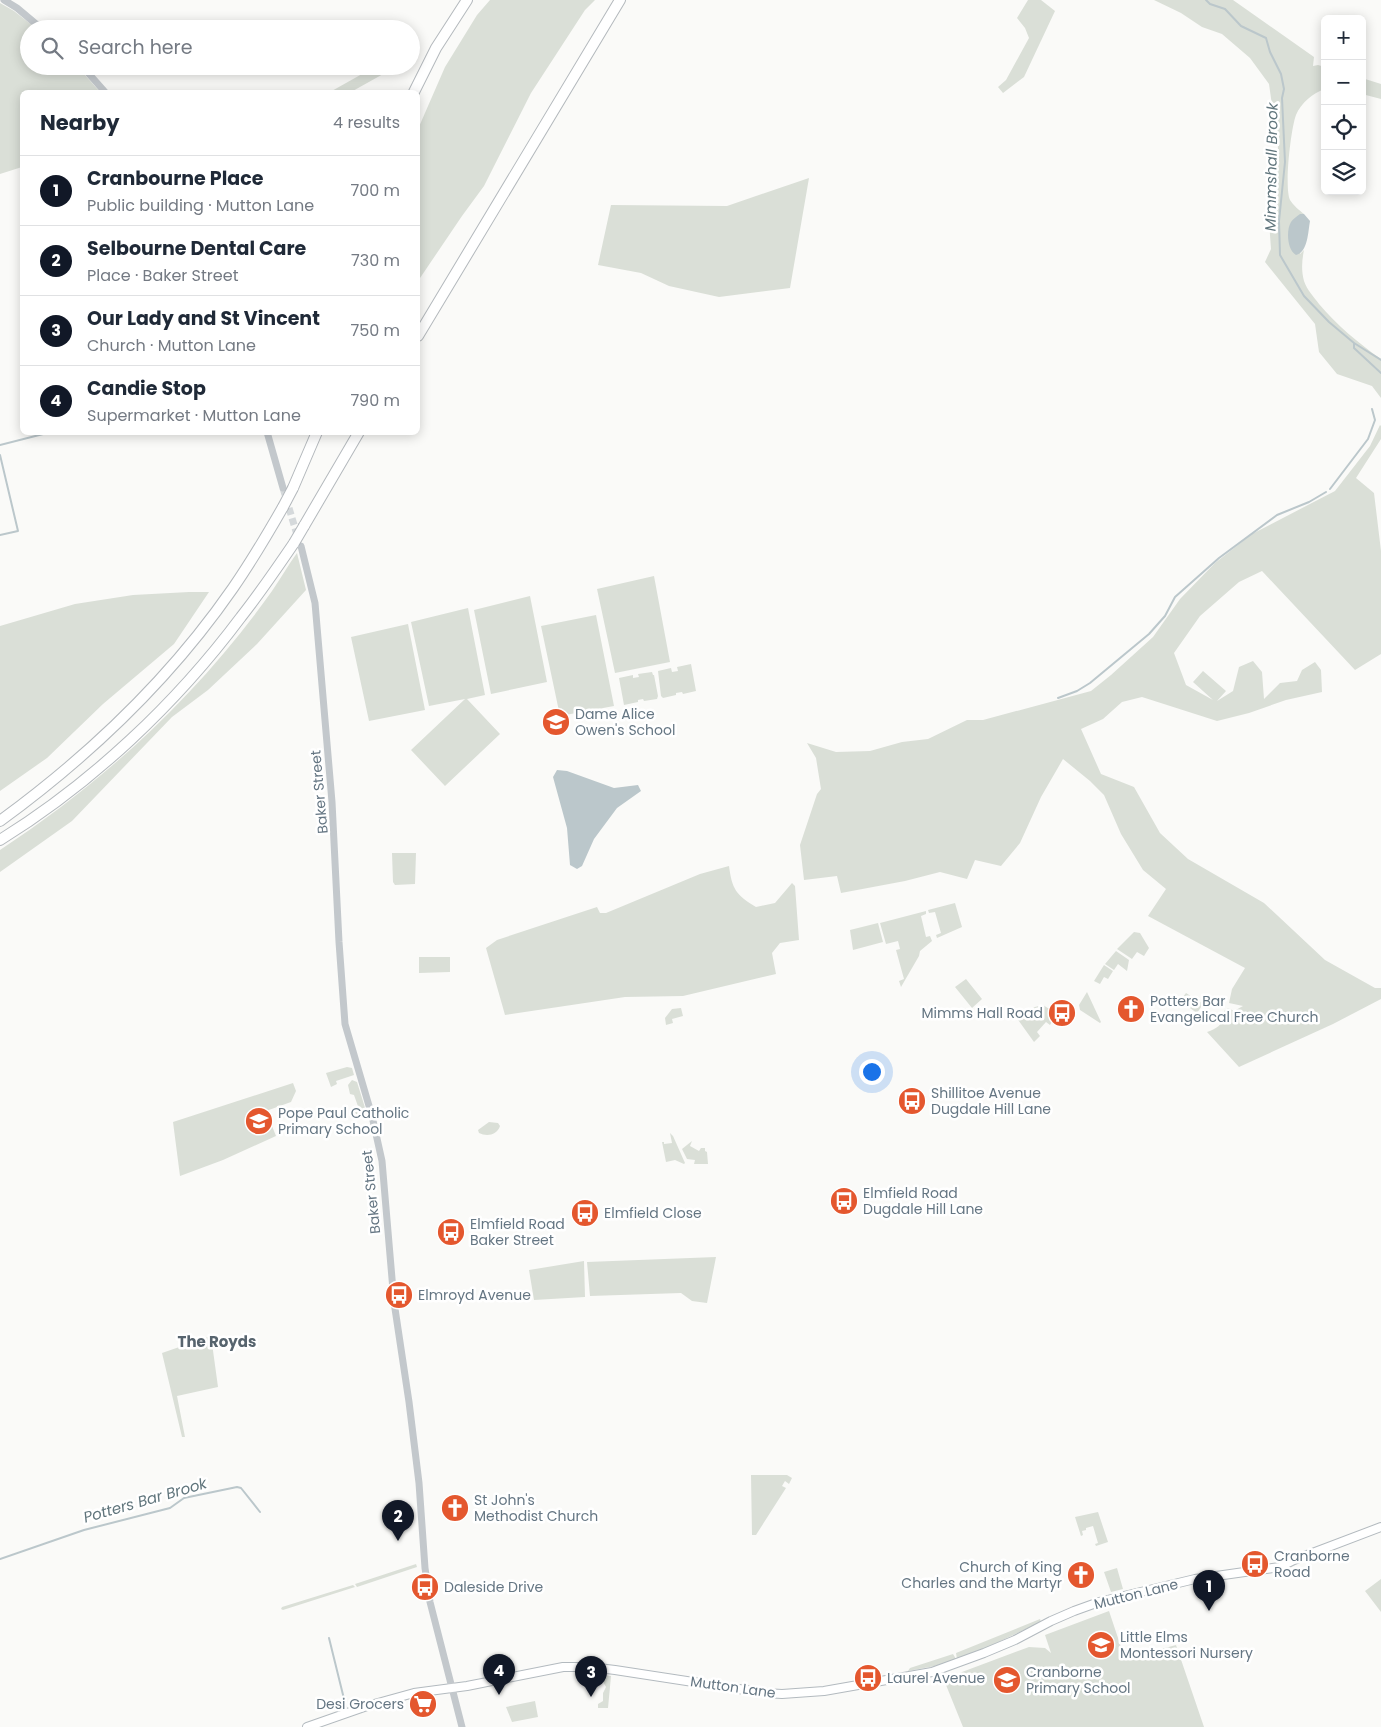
<!DOCTYPE html>
<meta charset="utf-8">
<style>
body{margin:0;font-family:Poppins,sans-serif;background:#f2f2f3;color:#1f2937}
.controls{position:absolute;right:15px;top:15px;display:grid;overflow:hidden;border-radius:8px;box-shadow:0 2px 12px #0003}
.controls button{width:45px;height:45px;display:grid;place-items:center;padding:0;border:0;border-bottom:1px solid #e0e1e3;background:#fff;color:#1f2937;font:25px sans-serif}
.you{position:absolute;left:871px;top:1071px;width:18px;height:18px;margin:-12px;border:4px solid #fff;border-radius:50%;background:#1a73e8;box-shadow:0 0 0 8px #1a73e833}
.badge{display:grid;place-items:center;width:32px;height:32px;border-radius:50%;background:#111827;color:#fff;font-size:16px;font-weight:700}
.pin{position:absolute;translate:-50% -41px;filter:drop-shadow(0 1px 2px #0008)}
.pin::after{content:'';position:absolute;top:26px;width:18px;height:15px;background:inherit;clip-path:polygon(0 0,100% 0,50% 100%)}
.list{margin:0;padding:0;list-style:none}
h2{display:flex;justify-content:space-between;align-items:center;height:65px;margin:0;padding:0 20px;font-size:21px}
h2 small{font-size:16px;font-weight:400;color:#747a83}
.list li{display:grid;grid-template-columns:32px 1fr auto;gap:15px;align-items:center;box-sizing:border-box;height:70px;padding:0 20px;border-top:1px solid #e0e1e3}
.list b{display:block;font-size:19px;white-space:nowrap}
.list p{margin:0;font-size:16px;white-space:nowrap;color:#747a83}
.list em{font-size:16px;font-style:normal;color:#747a83}
.icon{flex:none;width:28px;height:28px;fill:none;stroke:currentColor;stroke-width:2;stroke-linecap:round;stroke-linejoin:round}
.map{position:relative;flex:none;width:1381px;height:1727px;overflow:hidden}
.search{position:absolute;background:#fff;box-shadow:0 2px 12px #0003;left:20px;top:20px;width:400px;height:55px;display:flex;align-items:center;gap:12px;box-sizing:border-box;padding:0 18px;border-radius:28px;color:#747a83;font-size:19px}
.panel{position:absolute;background:#fff;box-shadow:0 2px 12px #0003;left:20px;top:90px;width:400px;height:345px;border-radius:8px}
.map>svg:first-child{display:block}
.green{fill:#dadfd7}
.water{fill:#bbc7cb}
.lines{fill:none;stroke-linecap:round;stroke-linejoin:round}
.stream{stroke:#bbc7cb;stroke-width:2}
.tertiary-tunnel{stroke:#d5d9db;stroke-width:7;stroke-dasharray:7 3.5;stroke-linecap:butt}
.secondary-casing{stroke:#b3babf;stroke-width:10}
.motorway-casing{stroke:#b4b9bd;stroke-width:12}
.tertiary{stroke:#c3c8cc;stroke-width:7}
.secondary{stroke:#fff;stroke-width:8}
.motorway{stroke:#fff;stroke-width:10}
.motorway-bridge-casing{stroke:#b4b9bd;stroke-width:12;stroke-linecap:butt}
.motorway-bridge{stroke:#fff;stroke-width:10}
.labels{text-anchor:middle;dominant-baseline:central;stroke-width:5;stroke-linejoin:round;paint-order:stroke}
.poi-label{font-size:14px;fill:#657683;stroke:#fff;text-anchor:start}
.street-label{font-size:14px;fill:#657683;stroke:#fff}
.water-label{font-size:15px;font-style:italic;fill:#60757c;stroke:#fff}
.neighbourhood-label{font-size:15px;font-weight:bold;fill:#57646e;stroke:#fff}
</style>
<div class="map">
<svg width="1381" height="1727" viewBox="0 0 1381 1727">
<rect width="100%" height="100%" fill="#fafaf8"/>
<path class="green" d="M 490,0 L 595,0 L 585,10 L 531,93 L 484,186 L 462,216 L 418,281 L 418,129 L 445,67 L 477,15 Z
M 1028,0 L 1041,0 L 1055,11 L 1024,77 L 1003,93 L 998,87 L 1006,80 L 1029,38 L 1025,28 L 1017,18 Z
M 1154,0 L 1233,0 L 1314,57 L 1313,66 L 1318,65 L 1325,67 L 1325,89 C 1313,93 1301,103 1296,115 C 1291,128 1284,187 1290,200 C 1293,205 1299,210 1304,214 L 1300,214 L 1300,254 L 1304,250 C 1302,260 1301,270 1304,281 C 1307,290 1314,297 1319,304 C 1337,325 1358,343 1381,359 L 1381,398 L 1372,386 L 1337,374 L 1319,352 L 1315,324 L 1265,262 L 1271,249 L 1269,221 L 1278,148 L 1269,84 L 1250,58 L 1222,34 L 1202,27 L 1181,13 Z
M 0,3 L 14,11 L 37,29 L 29,29 L 29,66 L 77,66 L 100,92 L 22,92 L 22,167 L 0,174 Z
M 383,69 L 385,73 L 351,92 L 330,92 L 362,74 Z
M 1362,78 L 1381,84 L 1381,99 L 1362,94 Z
M 809,178 L 790,288 L 719,297 L 669,286 L 641,273 L 598,265 L 611,205 L 727,206 Z
M 1380,425 L 1381,426 L 1381,439 L 1356,478 L 1374,493 L 1381,551 L 1381,654 L 1355,670 L 1262,571 L 1239,582 L 1200,616 L 1174,653 L 1186,685 L 1213,700 L 1193,682 L 1203,671 L 1226,691 L 1217,701 L 1233,691 L 1239,667 L 1253,661 L 1262,672 L 1264,699 L 1280,683 L 1297,681 L 1302,670 L 1315,662 L 1321,670 L 1322,692 L 1286,700 L 1249,713 L 1217,721 L 1142,697 L 1122,702 L 1103,719 L 1081,729 L 1101,774 L 1134,787 L 1160,833 L 1188,859 L 1264,903 L 1325,960 L 1375,988 L 1381,988 L 1381,999 L 1333,1024 L 1239,1067 L 1207,1032 C 1219,1028 1223,1024 1224,1011 L 1228,1008 L 1234,1011 L 1243,1006 L 1229,1003 L 1232,989 L 1245,968 L 1148,916 L 1166,889 L 1143,870 L 1121,834 L 1104,795 L 1090,781 L 1063,759 L 1041,797 L 1020,843 L 1001,866 L 975,860 L 967,879 L 940,872 L 905,881 L 841,893 L 837,876 L 804,880 L 800,845 L 817,794 L 821,789 L 816,758 L 807,743 L 836,752 L 870,751 L 902,742 L 928,739 L 967,720 L 983,720 L 1091,691 L 1111,675 L 1153,637 L 1180,599 L 1215,563 L 1252,534 L 1335,491 L 1370,446 Z
M 297,553 L 306,590 L 257,644 L 208,690 L 172,717 L 72,821 L 0,872 L 0,850 C 105,781 199,694 272,591 C 281,578 288,565 297,553 Z
M 654,576 L 670,662 L 615,673 L 597,589 Z
M 189,592 L 209,592 L 174,644 L 103,704 L 47,758 L 0,791 L 0,626 L 75,604 L 133,595 Z
M 530,596 L 547,682 L 491,694 L 474,610 Z
M 468,608 L 485,695 L 467,699 L 500,734 L 445,786 L 411,750 L 465,699 L 429,706 L 411,622 Z
M 596,615 L 614,706 L 560,716 L 541,626 Z
M 408,624 L 425,710 L 369,721 L 351,637 Z
M 691,664 L 696,691 L 683,694 L 682,692 L 676,693 L 676,695 L 663,698 L 661,696 L 658,671 L 671,668 L 672,672 L 678,671 L 677,667 Z
M 652,672 L 653,675 L 654,675 L 658,696 L 657,699 L 644,701 L 643,699 L 638,700 L 638,702 L 624,705 L 619,678 L 633,675 L 633,678 L 639,677 L 638,674 Z
M 392,853 L 416,853 L 415,884 L 395,885 L 393,882 Z
M 729,866 C 732,889 736,895 756,907 L 775,903 L 792,883 L 795,886 L 799,940 L 780,943 L 772,953 L 776,974 L 683,996 L 625,997 L 505,1015 L 486,948 L 497,940 L 597,907 L 600,913 L 606,913 L 700,874 Z
M 955,903 L 962,927 L 937,938 L 936,935 L 941,933 L 935,912 L 929,913 L 928,910 Z
M 926,911 L 926,914 L 921,916 L 926,937 L 930,936 L 932,941 L 920,951 L 919,956 L 901,987 L 899,981 L 904,979 L 896,950 L 900,949 L 898,941 L 886,944 L 880,923 Z
M 878,923 L 883,942 L 853,950 L 850,930 Z
M 1134,932 L 1140,933 L 1149,948 L 1144,956 L 1137,952 L 1132,959 L 1117,949 Z
M 1116,951 L 1129,960 L 1127,971 L 1118,964 L 1114,970 L 1105,964 Z
M 419,957 L 450,957 L 450,972 L 419,973 Z
M 1104,965 L 1113,971 L 1108,979 L 1104,977 L 1100,984 L 1094,981 Z
M 966,979 L 982,999 L 972,1008 L 955,987 Z
M 1087,992 L 1101,1022 L 1100,1023 L 1080,1010 L 1079,1005 Z
M 1186,993 L 1203,1004 L 1197,1013 L 1180,1001 Z
M 1043,1005 L 1057,1014 L 1050,1025 L 1046,1022 L 1037,1032 L 1040,1036 L 1034,1042 L 1016,1017 L 1035,1007 Z
M 681,1008 L 683,1016 L 672,1019 L 673,1023 L 666,1025 L 665,1018 L 672,1009 Z
M 347,1067 L 352,1068 L 354,1075 L 336,1081 L 337,1084 L 331,1087 L 326,1073 Z
M 352,1080 L 357,1082 L 366,1111 L 364,1115 L 359,1116 L 356,1114 L 355,1112 L 360,1112 L 354,1095 L 350,1094 L 348,1085 Z
M 293,1083 L 296,1091 L 291,1102 L 266,1111 L 276,1136 L 223,1160 L 180,1176 L 173,1122 Z
M 489,1122 L 498,1123 L 500,1126 C 497,1135 487,1137 479,1133 L 478,1130 Z
M 670,1133 L 673,1136 L 685,1163 L 684,1164 L 675,1160 L 666,1162 L 662,1142 L 664,1142 L 664,1144 L 672,1143 Z
M 692,1141 L 690,1146 L 699,1151 L 701,1148 L 705,1148 L 705,1151 L 707,1152 L 708,1164 L 694,1164 L 695,1160 L 687,1159 L 682,1149 Z
M 716,1257 L 707,1303 L 692,1301 L 681,1293 L 590,1296 L 587,1262 Z
M 584,1261 L 585,1297 L 534,1300 L 529,1270 Z
M 211,1336 L 218,1387 L 177,1396 L 185,1437 L 182,1437 L 162,1353 Z
M 751,1475 L 787,1475 L 792,1478 L 789,1484 L 785,1481 L 782,1486 L 786,1488 L 756,1535 L 752,1535 Z
M 1098,1512 L 1108,1542 L 1096,1546 L 1095,1544 L 1098,1543 L 1093,1526 L 1086,1528 L 1086,1530 L 1082,1531 L 1083,1535 L 1081,1536 L 1075,1517 Z
M 416,1564 L 417,1567 L 357,1587 L 355,1584 Z
M 1117,1568 L 1123,1589 L 1111,1592 L 1104,1572 Z
M 1381,1579 L 1381,1612 L 1365,1591 Z
M 353,1585 L 355,1587 L 283,1610 L 281,1609 L 282,1607 Z
M 1109,1611 L 1125,1659 L 1176,1645 L 1204,1727 L 963,1727 L 946,1685 L 954,1675 L 1029,1647 L 1045,1648 L 1051,1653 L 1045,1635 Z
M 1040,1619 L 1041,1622 L 975,1653 L 975,1652 L 957,1659 L 956,1653 Z
M 953,1654 L 956,1659 L 935,1666 L 908,1671 L 910,1668 Z
M 595,1674 L 611,1676 L 608,1708 L 598,1708 L 598,1704 L 603,1701 L 603,1693 L 606,1687 L 602,1680 L 590,1679 Z
M 535,1701 L 538,1717 L 512,1722 L 506,1707 Z"/>
<path class="water" d="M 1300,214 L 1304,214 L 1310,221 C 1308,232 1308,252 1296,255 C 1287,250 1286,230 1291,222 C 1293,219 1297,216 1300,214 Z
M 557,770 L 567,771 L 614,788 L 638,785 L 641,791 L 617,808 L 594,839 L 582,866 L 577,869 L 570,865 L 567,828 L 553,777 Z"/>
<g class="lines">
<path class="stream" d="M 1206,0 L 1210,4 L 1225,9 L 1241,26 L 1266,38 L 1270,52 L 1281,74 L 1284,89 L 1282,98 L 1285,162 L 1279,221 L 1280,255 L 1304,296 L 1329,322 L 1354,343 L 1381,360
M 1354,343 L 1354,348 L 1381,373
M 0,445 L 51,432
M 0,455 L 18,531 L 0,535
M 1330,489 L 1368,439 L 1375,420 L 1372,409
M 1058,698 L 1077,691 L 1090,683 L 1149,634 L 1165,616 L 1175,597 L 1219,558 L 1277,515 L 1309,502 L 1326,492
M 0,1559 L 84,1530 L 170,1508 L 184,1498 L 237,1487 L 241,1488 L 260,1512
M 329,1638 L 346,1707"/>
<path class="tertiary-tunnel" d="M 283,488 L 298,538"/>
<defs>
<path id="secondary" d="M 307,1727 L 367,1706 L 414,1693 L 467,1686 L 563,1667 L 590,1667 L 615,1670 L 765,1693 L 782,1694 L 824,1691 L 932,1672 L 984,1653 L 1015,1640 L 1051,1621 L 1074,1611 L 1099,1602 L 1195,1579 L 1280,1567 L 1294,1560 L 1381,1527"/>
<path id="motorway" d="M 414,92 L 436,48 L 467,0
M 418,336 L 620,0
M 293,488 L 317,432
M 304,526 L 359,432
M 0,821 C 89,756 170,679 233,588 C 251,562 267,535 283,507
M 0,840 C 92,783 176,704 241,617 C 260,593 277,568 294,543"/>
</defs>
<use href="#secondary" class="secondary-casing"/>
<use href="#motorway" class="motorway-casing"/>
<path class="tertiary" d="M 4,0 L 17,8 L 42,29
M 82,66 L 105,92
M 267,432 L 283,488
M 301,546 L 315,603 L 332,802 L 339,942 L 345,1024 L 372,1116 L 382,1161 L 394,1302 L 409,1402 L 419,1483 L 425,1568 L 430,1602 L 462,1727"/>
<use href="#secondary" class="secondary"/>
<use href="#motorway" class="motorway"/>
<defs>
<path id="motorway-bridge" d="M 283,507 L 293,488
M 294,543 L 304,526"/>
</defs>
<use href="#motorway-bridge" class="motorway-bridge-casing"/>
<use href="#motorway-bridge" class="motorway-bridge"/>
</g>
<defs>
<symbol id="school-disc" viewBox="-11 -11 22 22"><circle r="9.5" fill="#e4572e" stroke="#fff"/><path d="M0-5L7-2L0 1L-7-2ZM-4 1L0 2.5L4 1V4Q0 6-4 4Z" fill="#fff"/></symbol>
<symbol id="church-disc" viewBox="-11 -11 22 22"><circle r="9.5" fill="#e4572e" stroke="#fff"/><path d="M-1.2-6h2.4v3.5h3.3v2.4h-3.3V6h-2.4V-.1h-3.3v-2.4h3.3Z" fill="#fff"/></symbol>
<symbol id="bus-disc" viewBox="-11 -11 22 22"><circle r="9.5" fill="#e4572e" stroke="#fff"/><path d="M-5-6H5V4H4V6H2V4H-2V6H-4V4H-5ZM-3.5-4V0h7V-4ZM-3.5 1.2v1.5H-2V1.2ZM2 1.2v1.5H3.5V1.2Z" fill="#fff"/></symbol>
<symbol id="supermarket-disc" viewBox="-11 -11 22 22"><circle r="9.5" fill="#e4572e" stroke="#fff"/><path d="M-6-5.5h2.5l.6 2H6L4.5 2H-2.5L-4.4-4H-6ZM-1.5 3.2a1.3 1.3 0 1 0 .1 0ZM3 3.2a1.3 1.3 0 1 0 .1 0Z" fill="#fff"/></symbol>
</defs>
<g fill-rule="evenodd">
<use href="#school-disc" x="540" y="706" width="32" height="32"/>
<use href="#church-disc" x="1115" y="993" width="32" height="32"/>
<use href="#bus-disc" x="1046" y="997" width="32" height="32"/>
<use href="#bus-disc" x="896" y="1085" width="32" height="32"/>
<use href="#school-disc" x="243" y="1105" width="32" height="32"/>
<use href="#bus-disc" x="828" y="1185" width="32" height="32"/>
<use href="#bus-disc" x="569" y="1197" width="32" height="32"/>
<use href="#bus-disc" x="435" y="1216" width="32" height="32"/>
<use href="#bus-disc" x="383" y="1279" width="32" height="32"/>
<use href="#church-disc" x="439" y="1492" width="32" height="32"/>
<use href="#bus-disc" x="1239" y="1548" width="32" height="32"/>
<use href="#church-disc" x="1065" y="1559" width="32" height="32"/>
<use href="#bus-disc" x="409" y="1571" width="32" height="32"/>
<use href="#school-disc" x="1085" y="1629" width="32" height="32"/>
<use href="#bus-disc" x="852" y="1662" width="32" height="32"/>
<use href="#school-disc" x="991" y="1664" width="32" height="32"/>
<use href="#supermarket-disc" x="407" y="1688" width="32" height="32"/>
</g>
<g class="labels">
<g class="poi-label">
<text x="575" y="714">Dame Alice<tspan x="575" dy="16">Owen's School</tspan></text>
<text x="1150" y="1001">Potters Bar<tspan x="1150" dy="16">Evangelical Free Church</tspan></text>
<text x="1043" y="1013" text-anchor="end">Mimms Hall Road</text>
<text x="931" y="1093">Shillitoe Avenue<tspan x="931" dy="16">Dugdale Hill Lane</tspan></text>
<text x="278" y="1113">Pope Paul Catholic<tspan x="278" dy="16">Primary School</tspan></text>
<text x="863" y="1193">Elmfield Road<tspan x="863" dy="16">Dugdale Hill Lane</tspan></text>
<text x="604" y="1213">Elmfield Close</text>
<text x="470" y="1224">Elmfield Road<tspan x="470" dy="16">Baker Street</tspan></text>
<text x="418" y="1295">Elmroyd Avenue</text>
<text x="474" y="1500">St John's<tspan x="474" dy="16">Methodist Church</tspan></text>
<text x="1274" y="1556">Cranborne<tspan x="1274" dy="16">Road</tspan></text>
<text x="1062" y="1567" text-anchor="end">Church of King<tspan x="1062" dy="16">Charles and the Martyr</tspan></text>
<text x="444" y="1587">Daleside Drive</text>
<text x="1120" y="1637">Little Elms<tspan x="1120" dy="16">Montessori Nursery</tspan></text>
<text x="1026" y="1672">Cranborne<tspan x="1026" dy="16">Primary School</tspan></text>
<text x="887" y="1678">Laurel Avenue</text>
<text x="404" y="1704" text-anchor="end">Desi Grocers</text>
</g>
<g class="street-label">
<text transform="translate(319 792) rotate(-95)">Baker Street</text>
<text transform="translate(371 1192) rotate(-96)">Baker Street</text>
<text transform="translate(1136 1594) rotate(-14)">Mutton Lane</text>
<text transform="translate(733 1687) rotate(8)">Mutton Lane</text>
</g>
<g class="water-label">
<text transform="translate(1271 167) rotate(-89)">Mimmshall Brook</text>
<text transform="translate(145 1500) rotate(-16)">Potters Bar Brook</text>
</g>
<g class="neighbourhood-label">
<text x="217" y="1341">The Royds</text>
</g>
</g>
</svg>
<div class="controls">
<button>+</button>
<button>−</button>
<button><svg class="icon" aria-label="locate" viewBox="0 0 24 24"><circle cx="12" cy="12" r="6"/><path d="M12 2v4M12 18v4M2 12h4M18 12h4"/></svg></button>
<button><svg class="icon" aria-label="layers" viewBox="0 0 24 24"><path d="M12 4l9 5-9 5-9-5zM3 14l9 5 9-5"/></svg></button>
</div>
<div class="you"></div>
<div class="pin badge" style="left:1209px;top:1611px">1</div>
<div class="pin badge" style="left:398px;top:1541px">2</div>
<div class="pin badge" style="left:591px;top:1697px">3</div>
<div class="pin badge" style="left:499px;top:1695px">4</div>
<div class="search"><svg class="icon" aria-label="search" viewBox="0 0 24 24"><circle cx="10" cy="10" r="6"/><path d="M15 15l6 6"/></svg>Search here</div>
<section class="panel">
<h2>Nearby<small>4 results</small></h2>
<ul class="list">
<li><span class="badge">1</span><div><b>Cranbourne Place</b><p>Public building · Mutton Lane</p></div><em>700 m</em></li>
<li><span class="badge">2</span><div><b>Selbourne Dental Care</b><p>Place · Baker Street</p></div><em>730 m</em></li>
<li><span class="badge">3</span><div><b>Our Lady and St Vincent</b><p>Church · Mutton Lane</p></div><em>750 m</em></li>
<li><span class="badge">4</span><div><b>Candie Stop</b><p>Supermarket · Mutton Lane</p></div><em>790 m</em></li>
</ul>
</section>
</div>
